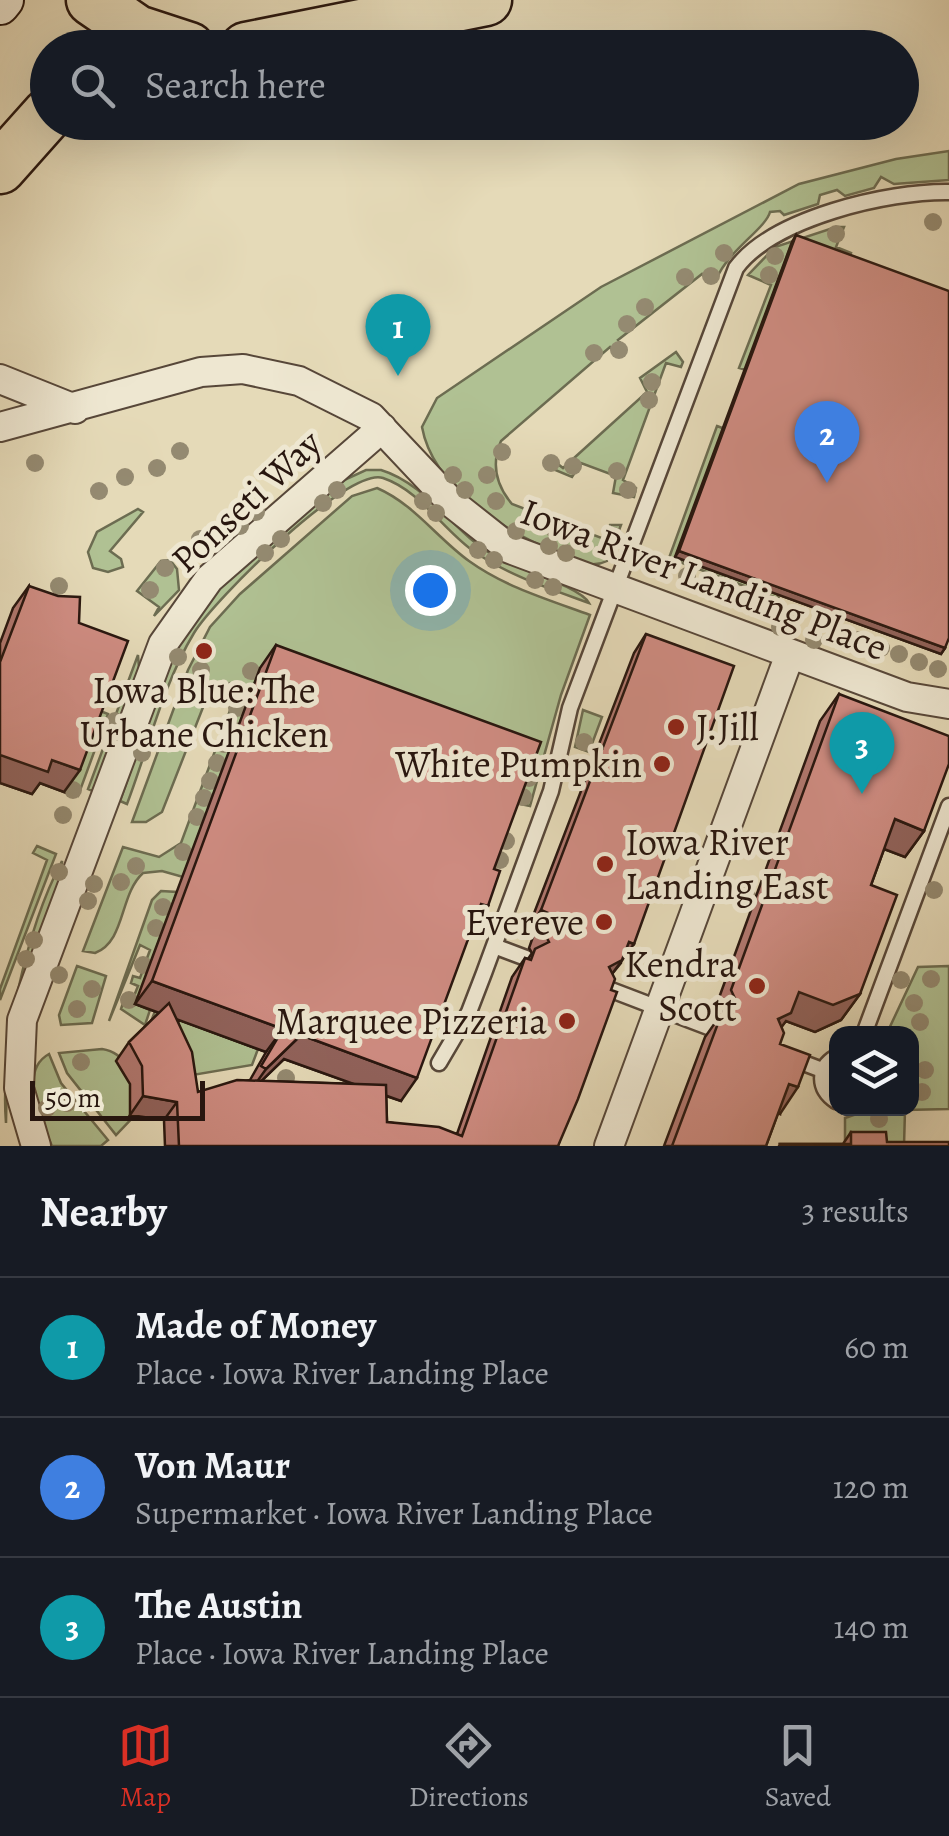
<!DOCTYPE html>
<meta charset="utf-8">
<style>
body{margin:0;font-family:Alegreya,serif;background:#20242c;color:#f1f3f6}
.controls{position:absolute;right:30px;bottom:30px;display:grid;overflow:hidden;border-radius:20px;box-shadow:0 10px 40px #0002}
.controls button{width:90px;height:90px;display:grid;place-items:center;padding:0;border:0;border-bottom:2px solid #363941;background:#171b24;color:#f1f3f6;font:50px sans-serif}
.scale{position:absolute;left:30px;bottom:25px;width:175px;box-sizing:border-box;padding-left:10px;border:5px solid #28160f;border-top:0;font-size:28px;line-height:35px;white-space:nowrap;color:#28160f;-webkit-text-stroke:8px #eee7d1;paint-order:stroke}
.you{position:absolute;left:430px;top:590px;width:35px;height:35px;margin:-25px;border:8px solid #fff;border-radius:50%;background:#1a73e8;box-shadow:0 0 0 15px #1a73e833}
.badge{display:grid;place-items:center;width:65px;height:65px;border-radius:50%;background:#d93025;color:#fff;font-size:32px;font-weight:700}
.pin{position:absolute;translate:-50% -82px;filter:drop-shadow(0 2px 5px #0008)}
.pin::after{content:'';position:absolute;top:52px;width:35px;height:30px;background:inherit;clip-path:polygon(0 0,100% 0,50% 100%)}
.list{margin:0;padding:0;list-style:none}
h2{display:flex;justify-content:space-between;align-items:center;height:130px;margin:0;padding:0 40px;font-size:42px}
h2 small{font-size:32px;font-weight:400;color:#9ea1a6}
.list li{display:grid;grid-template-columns:65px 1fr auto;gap:30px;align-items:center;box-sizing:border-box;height:140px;padding:0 40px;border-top:2px solid #363941}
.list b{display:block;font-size:38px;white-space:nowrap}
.list p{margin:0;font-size:32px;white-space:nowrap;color:#9ea1a6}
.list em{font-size:32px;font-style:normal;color:#9ea1a6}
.icon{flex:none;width:55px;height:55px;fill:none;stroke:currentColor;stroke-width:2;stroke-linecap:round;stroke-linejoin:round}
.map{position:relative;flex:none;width:949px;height:1146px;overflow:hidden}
.search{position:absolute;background:#171b24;box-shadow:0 10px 40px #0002;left:30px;right:30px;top:30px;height:110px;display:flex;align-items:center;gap:25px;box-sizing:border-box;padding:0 35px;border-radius:55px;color:#9ea1a6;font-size:38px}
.sheet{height:550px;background:#171b24}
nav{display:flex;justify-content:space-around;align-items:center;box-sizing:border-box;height:140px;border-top:2px solid #363941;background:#171b24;font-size:28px;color:#9ea1a6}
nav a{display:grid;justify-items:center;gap:5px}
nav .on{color:#d93025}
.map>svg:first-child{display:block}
.green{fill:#b0c193;stroke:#6c6c51;stroke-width:2.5}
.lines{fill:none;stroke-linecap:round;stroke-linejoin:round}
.lane-casing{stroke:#574739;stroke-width:19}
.street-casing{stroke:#574739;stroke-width:32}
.secondary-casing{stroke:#28160f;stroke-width:42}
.highway-casing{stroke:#28160f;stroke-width:55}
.lane{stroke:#eee7d1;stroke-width:14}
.street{stroke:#eee7d1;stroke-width:28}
.secondary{stroke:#eee7d1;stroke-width:38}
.highway{stroke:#e5dab8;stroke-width:50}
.tree{fill:#948a71}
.wall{fill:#b27870;stroke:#28160f;stroke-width:2.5;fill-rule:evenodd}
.shaded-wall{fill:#91625b;stroke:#28160f;stroke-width:2.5}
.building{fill:#cf8c82;stroke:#28160f;stroke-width:2.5}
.poi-dot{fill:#8f2418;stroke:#eee7d1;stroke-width:4}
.labels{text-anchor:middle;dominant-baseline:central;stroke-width:10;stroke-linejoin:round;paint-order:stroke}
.street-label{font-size:38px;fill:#28160f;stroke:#eee7d1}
.poi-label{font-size:38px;fill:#28160f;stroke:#eee7d1;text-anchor:end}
</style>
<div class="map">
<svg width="949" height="1146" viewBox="0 0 949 1146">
<rect width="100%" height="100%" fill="#e5dab8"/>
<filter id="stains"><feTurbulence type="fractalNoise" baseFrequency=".002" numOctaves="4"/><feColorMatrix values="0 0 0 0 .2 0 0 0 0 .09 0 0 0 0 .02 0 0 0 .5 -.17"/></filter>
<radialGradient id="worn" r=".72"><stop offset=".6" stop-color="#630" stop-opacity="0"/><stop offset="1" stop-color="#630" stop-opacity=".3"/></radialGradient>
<path class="green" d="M 949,151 L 949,180 L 894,184 L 881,177 L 874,188 L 845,196 L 837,190 L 820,195 L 818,204 L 784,215 L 780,211 L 770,212 C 766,228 728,251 717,278 L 709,281 L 702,274 L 618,340 L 626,350 L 624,355 L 618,356 L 610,347 L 501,441 C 491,464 496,485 512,504 L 604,539 L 610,525 L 621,525 L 607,561 C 591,569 578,561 563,555 C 509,534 433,489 422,427 L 437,398 L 601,287 L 799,184 L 896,159 Z
M 836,227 L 844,227 L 836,247 L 851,253 L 847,264 L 792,242 L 746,370 L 739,368 L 771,285 L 748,275 L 775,247 Z
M 676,352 L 683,362 L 681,367 L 666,363 L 623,480 L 636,488 L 634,497 L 613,493 L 616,476 L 581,463 L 572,477 L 548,467 L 549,457 L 563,468 L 647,392 L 640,378 Z
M 717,426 L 725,429 L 779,599 L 669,558 Z
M 381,470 C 427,484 453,532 493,555 C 514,568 580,586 589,603 C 548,588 507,575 472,550 C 442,528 419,490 383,478 C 348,466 213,601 194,633 C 163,684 148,749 127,804 L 120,801 C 142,741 159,671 196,617 C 232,564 294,523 342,481 L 366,470 Z
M 377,488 C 414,504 437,538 469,561 C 505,587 549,600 590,615 L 561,695 L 530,806 L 511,802 L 253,687 L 230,683 L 209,692 L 162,812 L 146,822 L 132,822 L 188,670 L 210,627 L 240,594 L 352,496 Z
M 138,509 L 143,512 L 110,551 L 121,559 L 123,567 L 108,572 L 93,568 L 88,552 L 97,532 Z
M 170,560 L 177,569 L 179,590 L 154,616 L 159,607 L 137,591 L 161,561 Z
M 138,655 L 139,668 L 93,791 L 88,789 Z
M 239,700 L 248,701 L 183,877 L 162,871 L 143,873 C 119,895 126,941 95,953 L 83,951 L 123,847 L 159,857 L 181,843 L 232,705 Z
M 95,709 L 108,714 L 78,796 L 65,791 Z
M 583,710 L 602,717 L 589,752 L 575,747 Z
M 37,846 L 56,854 L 0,1000 L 0,989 L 47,860 L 33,853 Z
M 62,861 L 62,874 L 8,1022 L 6,1123 C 0,1048 26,929 62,861 Z
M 161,891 L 177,892 L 136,1004 L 150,1010 L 145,1025 L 121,1009 L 126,994 L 134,996 L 138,986 L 131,983 L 133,976 L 140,978 L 144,967 L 138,965 L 140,959 L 146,961 L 150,950 L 140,945 L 109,1021 L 152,900 Z
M 77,966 L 106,976 L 92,1023 L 61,1025 L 59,1015 Z
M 949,966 L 949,1109 L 905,1110 L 904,1146 L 845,1146 L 845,1118 L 871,1109 L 912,1108 L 912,1034 L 887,1033 L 918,967 Z
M 155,1011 L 258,1049 L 252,1065 L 181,1077 L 147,1032 Z
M 102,1049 C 134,1054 132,1087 137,1113 L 116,1135 L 67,1073 L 59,1053 Z
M 49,1054 L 61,1083 L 108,1140 L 101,1146 L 52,1146 C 40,1121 18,1071 49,1054 Z"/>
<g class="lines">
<defs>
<path id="lane" d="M 494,946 L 526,958
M 606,988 L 708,1027
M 864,1034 L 949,806
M 836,1057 C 817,1068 818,1089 836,1101
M 793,1059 L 822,1070
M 439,1063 L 469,1012 L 484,973 L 551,791 L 570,708 L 736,268 C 773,218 888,191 949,192"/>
<path id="street" d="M 0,379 L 75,409
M 0,427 L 201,372 L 243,369 L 299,381 L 371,417 L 453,504 L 510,549 L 907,697 L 949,704
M 36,1146 L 19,1088 L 22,1020 L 163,644 L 209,579 L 382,428
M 609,1146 L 790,654"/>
<path id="secondary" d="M 0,5 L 4,0"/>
<path id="highway" d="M 92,0 L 137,31 L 189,48
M 246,48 L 486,0
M 0,168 L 48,114"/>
</defs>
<use href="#lane" class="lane-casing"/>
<use href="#street" class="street-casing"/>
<use href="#secondary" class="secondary-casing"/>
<use href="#highway" class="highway-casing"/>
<use href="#lane" class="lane"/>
<use href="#street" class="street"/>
<use href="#secondary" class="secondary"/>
<use href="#highway" class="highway"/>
</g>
<g class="tree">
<circle cx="933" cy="222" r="9"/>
<circle cx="836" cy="234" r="9"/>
<circle cx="724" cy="253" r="9"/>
<circle cx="775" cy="256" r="9"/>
<circle cx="769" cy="275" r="9"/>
<circle cx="711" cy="276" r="9"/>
<circle cx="685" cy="277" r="9"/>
<circle cx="645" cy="307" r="9"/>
<circle cx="627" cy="324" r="9"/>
<circle cx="619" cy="350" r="9"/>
<circle cx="594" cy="353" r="9"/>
<circle cx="652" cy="382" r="9"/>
<circle cx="649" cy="400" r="9"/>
<circle cx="180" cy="451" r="9"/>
<circle cx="502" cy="452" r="9"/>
<circle cx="35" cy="463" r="9"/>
<circle cx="551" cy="463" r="9"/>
<circle cx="573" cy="466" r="9"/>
<circle cx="157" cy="468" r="9"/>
<circle cx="617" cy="471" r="9"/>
<circle cx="453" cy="475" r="9"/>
<circle cx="487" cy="475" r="9"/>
<circle cx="125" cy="477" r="9"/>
<circle cx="337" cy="490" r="9"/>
<circle cx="465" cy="490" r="9"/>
<circle cx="628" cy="490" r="9"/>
<circle cx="99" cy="491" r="9"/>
<circle cx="423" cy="501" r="9"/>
<circle cx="496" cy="501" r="9"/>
<circle cx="323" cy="503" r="9"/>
<circle cx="256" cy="512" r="9"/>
<circle cx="436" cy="513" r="9"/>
<circle cx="533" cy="520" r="9"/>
<circle cx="240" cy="526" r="9"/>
<circle cx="554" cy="529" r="9"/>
<circle cx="516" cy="531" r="9"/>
<circle cx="614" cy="536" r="9"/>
<circle cx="579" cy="538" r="9"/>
<circle cx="200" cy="539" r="9"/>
<circle cx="281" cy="539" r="9"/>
<circle cx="549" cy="546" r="9"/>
<circle cx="478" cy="550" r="9"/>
<circle cx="265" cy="553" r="9"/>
<circle cx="566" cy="553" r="9"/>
<circle cx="494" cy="560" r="9"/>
<circle cx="165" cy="568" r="9"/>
<circle cx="687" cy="576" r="9"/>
<circle cx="535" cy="580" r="9"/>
<circle cx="707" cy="584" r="9"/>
<circle cx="59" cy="586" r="9"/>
<circle cx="553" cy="587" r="9"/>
<circle cx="150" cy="590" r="9"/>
<circle cx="727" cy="591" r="9"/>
<circle cx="747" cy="599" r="9"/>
<circle cx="780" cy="627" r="9"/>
<circle cx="814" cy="640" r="9"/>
<circle cx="858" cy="640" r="9"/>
<circle cx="881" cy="648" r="9"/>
<circle cx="899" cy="654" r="9"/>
<circle cx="178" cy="657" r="9"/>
<circle cx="919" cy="662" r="9"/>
<circle cx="938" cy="669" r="9"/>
<circle cx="201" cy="670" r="9"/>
<circle cx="251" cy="671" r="9"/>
<circle cx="237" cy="708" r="9"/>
<circle cx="115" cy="721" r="9"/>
<circle cx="230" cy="727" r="9"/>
<circle cx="149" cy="733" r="9"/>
<circle cx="109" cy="739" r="9"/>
<circle cx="584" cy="742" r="9"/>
<circle cx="224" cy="744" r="9"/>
<circle cx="142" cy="753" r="9"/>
<circle cx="217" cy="763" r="9"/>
<circle cx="529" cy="778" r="9"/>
<circle cx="210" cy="781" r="9"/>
<circle cx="73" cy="790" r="9"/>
<circle cx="523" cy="797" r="9"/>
<circle cx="204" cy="798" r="9"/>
<circle cx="63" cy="815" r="9"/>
<circle cx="197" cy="817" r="9"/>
<circle cx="506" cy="841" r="9"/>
<circle cx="183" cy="852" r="9"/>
<circle cx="500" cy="860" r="9"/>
<circle cx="136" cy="866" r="9"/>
<circle cx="59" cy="872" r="9"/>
<circle cx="121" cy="882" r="9"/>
<circle cx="94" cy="884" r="9"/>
<circle cx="934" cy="890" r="9"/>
<circle cx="747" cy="896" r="9"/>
<circle cx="88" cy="901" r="9"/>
<circle cx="163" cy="907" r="9"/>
<circle cx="156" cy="928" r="9"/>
<circle cx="34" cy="940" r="9"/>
<circle cx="26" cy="959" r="9"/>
<circle cx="143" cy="965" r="9"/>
<circle cx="59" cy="975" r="9"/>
<circle cx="931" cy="979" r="9"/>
<circle cx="901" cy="980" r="9"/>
<circle cx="92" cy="989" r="9"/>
<circle cx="129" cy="1000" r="9"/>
<circle cx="914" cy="1003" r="9"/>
<circle cx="77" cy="1009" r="9"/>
<circle cx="920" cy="1022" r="9"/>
<circle cx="81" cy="1062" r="9"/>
<circle cx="925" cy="1070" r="9"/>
<circle cx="286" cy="1078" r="9"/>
<circle cx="922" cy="1092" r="9"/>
<circle cx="67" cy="1103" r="9"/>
<circle cx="47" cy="1108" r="9"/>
<circle cx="879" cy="1119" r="9"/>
</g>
<path class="wall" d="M 796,235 L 945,648 L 941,654 L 675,557 L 792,242 Z
M 29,586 L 64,792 L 40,783 L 32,794 L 0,783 L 0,643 L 13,608 Z
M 646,634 L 621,963 L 612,974 L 558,1146 L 165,1146 L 164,1120 L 130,1115 L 130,1084 L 116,1061 L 129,1042 L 159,1013 L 135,1004 L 260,668 L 276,645 L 494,869 L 488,906 L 472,928 L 401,1101 L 386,1096 L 387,1122 L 457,1134 L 512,977 L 525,958 L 528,959 L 532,953 L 529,948 L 535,931 L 528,929 L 634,653 ZM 177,1019 L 266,1052 L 250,1080 L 198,1092 ZM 284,1059 L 354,1084 L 261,1081 Z
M 839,694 L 924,831 L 905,857 L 884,849 L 871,885 L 860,994 L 841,1020 L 815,1032 L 786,1021 L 781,1027 L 780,1044 L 780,1114 L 778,1113 L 766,1146 L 664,1146 L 705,1037 L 715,1023 L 712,1017 L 820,721 Z
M 851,1132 L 887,1142 L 949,1146 L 779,1146 L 780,1144 L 843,1144 Z"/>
<path class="shaded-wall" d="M 679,551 L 945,648 L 941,654 L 675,557 Z
M 0,755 L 52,760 L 80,770 L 64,792 L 40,783 L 32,794 L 0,783 Z
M 895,819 L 924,831 L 905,857 L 876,846 Z
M 481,904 L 488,906 L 471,929 Z
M 541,910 L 548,913 L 535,931 L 528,929 Z
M 629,942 L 634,944 L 609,978 L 609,967 Z
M 152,981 L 283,1029 L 266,1052 L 135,1004 Z
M 799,992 L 860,994 L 841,1020 L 815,1032 L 786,1021 L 772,1040 L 760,1045 Z
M 301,1035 L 417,1078 L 401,1101 L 284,1059 L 249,1093 L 266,1069 Z
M 789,1084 L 798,1087 L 780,1114 L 770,1110 Z
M 143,1096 L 177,1102 L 164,1120 L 130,1115 Z"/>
<path class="building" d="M 796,235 L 949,291 L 949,638 L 945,648 L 679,551 Z
M 29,586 L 58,596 L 80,597 L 79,623 L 128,641 L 80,770 L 52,760 L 48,772 L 0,755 L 0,662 Z
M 646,634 L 734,666 L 634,944 L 629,942 L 622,960 L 609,967 L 615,979 L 611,990 L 617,992 L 578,1099 L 558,1146 L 179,1146 L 177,1102 L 143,1096 L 142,1066 L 129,1042 L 169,1003 L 192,1052 L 198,1092 L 237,1080 L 386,1085 L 387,1122 L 439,1127 L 462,1136 L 525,958 L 531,960 L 535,949 L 549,942 L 542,929 L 548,913 L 541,910 Z
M 276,645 L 541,742 L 494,869 L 500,871 L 488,906 L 481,904 L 417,1078 L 301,1035 L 266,1069 L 261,1066 L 283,1029 L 152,981 Z
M 839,694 L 949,736 L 949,764 L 924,831 L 895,819 L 871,885 L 897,895 L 860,994 L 833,1005 L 799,992 L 791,1013 L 778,1019 L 784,1033 L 780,1044 L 810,1055 L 798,1087 L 789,1084 L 766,1146 L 672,1146 L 723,1010 L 737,1003 L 731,990 Z
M 851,1132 L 886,1132 L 887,1142 L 949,1142 L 949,1146 L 781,1146 L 780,1144 L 851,1144 Z"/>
<g class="poi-dot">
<circle cx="204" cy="651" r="10"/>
<circle cx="676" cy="727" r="10"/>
<circle cx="662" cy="764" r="10"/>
<circle cx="605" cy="864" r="10"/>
<circle cx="604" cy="922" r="10"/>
<circle cx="757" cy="986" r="10"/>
<circle cx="567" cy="1021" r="10"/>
</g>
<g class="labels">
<g class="street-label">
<text transform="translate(246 501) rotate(-43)">Ponseti Way</text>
<text transform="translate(704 579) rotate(21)">Iowa River Landing Place</text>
</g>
<g class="poi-label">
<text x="204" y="690" text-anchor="middle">Iowa Blue: The<tspan x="204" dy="44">Urbane Chicken</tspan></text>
<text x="696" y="727" text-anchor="start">J.Jill</text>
<text x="642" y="764">White Pumpkin</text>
<text x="625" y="842" text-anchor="start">Iowa River<tspan x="625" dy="44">Landing East</tspan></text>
<text x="584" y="922">Evereve</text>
<text x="737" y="964">Kendra<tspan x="737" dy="44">Scott</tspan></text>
<text x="547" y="1021">Marquee Pizzeria</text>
</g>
</g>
<rect width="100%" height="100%" filter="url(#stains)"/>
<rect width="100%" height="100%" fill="url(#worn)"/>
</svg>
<div class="controls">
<button><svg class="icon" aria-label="layers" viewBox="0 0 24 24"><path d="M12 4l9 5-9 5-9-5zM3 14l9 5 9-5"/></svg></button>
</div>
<div class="scale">50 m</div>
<div class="you"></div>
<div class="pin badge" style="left:398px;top:376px;background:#0f9aa8">1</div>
<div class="pin badge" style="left:827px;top:483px;background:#3f7fe0">2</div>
<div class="pin badge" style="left:862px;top:794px;background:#0f9aa8">3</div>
<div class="search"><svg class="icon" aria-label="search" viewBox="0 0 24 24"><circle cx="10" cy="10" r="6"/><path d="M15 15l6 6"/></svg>Search here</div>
</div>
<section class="sheet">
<h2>Nearby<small>3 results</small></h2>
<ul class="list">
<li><span class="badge" style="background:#0f9aa8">1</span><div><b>Made of Money</b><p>Place · Iowa River Landing Place</p></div><em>60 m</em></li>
<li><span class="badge" style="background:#3f7fe0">2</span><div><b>Von Maur</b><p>Supermarket · Iowa River Landing Place</p></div><em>120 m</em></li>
<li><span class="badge" style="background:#0f9aa8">3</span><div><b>The Austin</b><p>Place · Iowa River Landing Place</p></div><em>140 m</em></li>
</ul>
</section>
<nav>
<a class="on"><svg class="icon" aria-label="map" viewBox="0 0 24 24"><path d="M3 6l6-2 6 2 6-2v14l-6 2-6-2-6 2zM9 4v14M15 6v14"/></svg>Map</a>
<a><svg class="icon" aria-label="directions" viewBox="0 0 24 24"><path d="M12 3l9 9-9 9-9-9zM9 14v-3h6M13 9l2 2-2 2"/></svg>Directions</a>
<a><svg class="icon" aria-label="saved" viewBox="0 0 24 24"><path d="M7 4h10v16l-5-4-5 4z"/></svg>Saved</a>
</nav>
